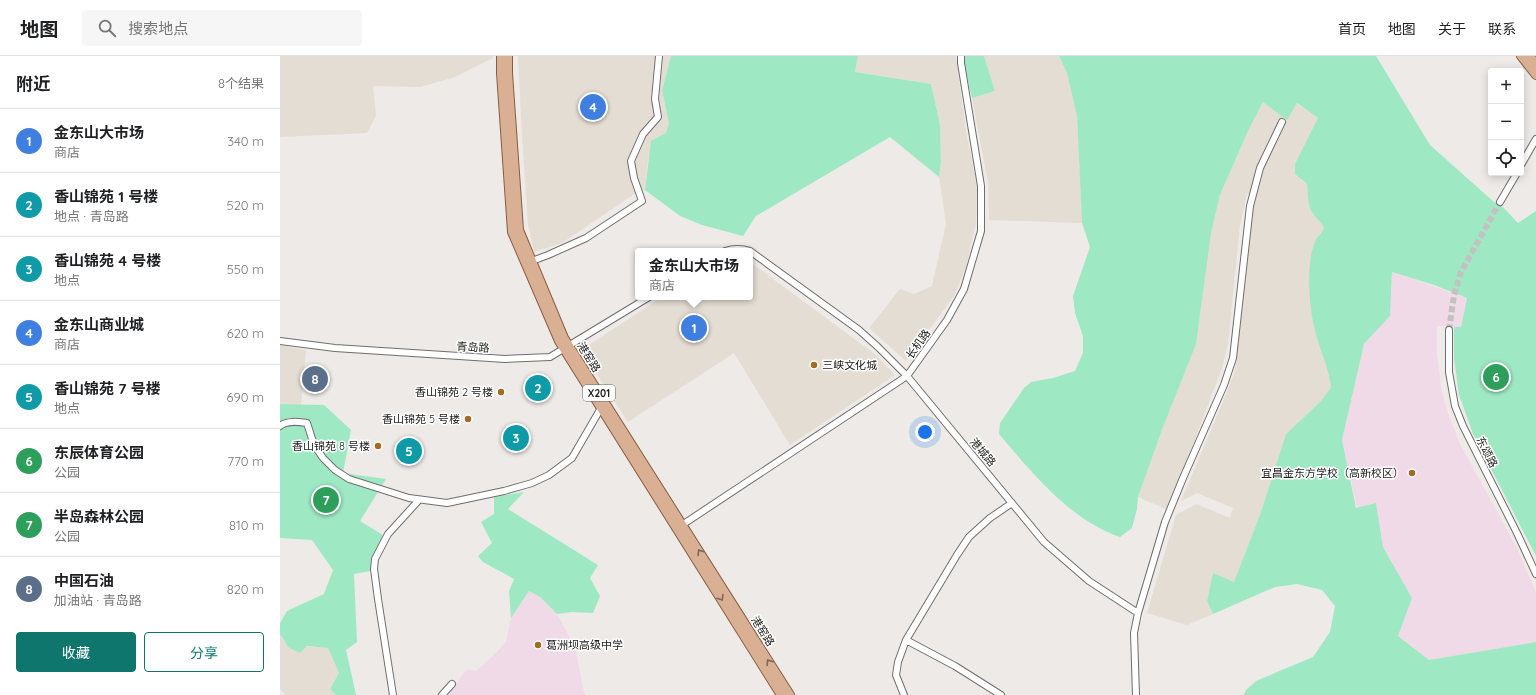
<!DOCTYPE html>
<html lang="zh">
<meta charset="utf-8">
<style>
body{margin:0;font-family:Quicksand,"Noto Sans SC",sans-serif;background:#f6f6f6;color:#202124}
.controls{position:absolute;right:12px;top:12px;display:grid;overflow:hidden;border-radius:4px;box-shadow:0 2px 10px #0003}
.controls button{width:36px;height:36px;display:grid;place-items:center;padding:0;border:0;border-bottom:1px solid #e0e0e0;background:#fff;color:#202124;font:20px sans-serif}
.you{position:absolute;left:645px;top:376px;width:14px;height:14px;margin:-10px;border:3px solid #fff;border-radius:50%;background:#1a73e8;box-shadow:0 0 0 6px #1a73e833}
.badge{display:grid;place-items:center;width:26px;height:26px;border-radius:50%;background:#0f766e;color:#fff;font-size:13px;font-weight:700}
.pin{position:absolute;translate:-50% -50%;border:2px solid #fff;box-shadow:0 1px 4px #0006}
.popup{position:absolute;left:355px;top:192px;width:118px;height:52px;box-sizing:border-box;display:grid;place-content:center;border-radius:4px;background:#fff;filter:drop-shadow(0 1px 3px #0005);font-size:13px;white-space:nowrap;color:#757577}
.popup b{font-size:15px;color:#202124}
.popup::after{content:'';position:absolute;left:50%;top:100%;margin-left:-8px;border:8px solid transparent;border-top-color:#fff}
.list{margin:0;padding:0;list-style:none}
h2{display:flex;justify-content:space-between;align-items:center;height:52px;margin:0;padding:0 16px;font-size:17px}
h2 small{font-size:13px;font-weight:400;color:#757577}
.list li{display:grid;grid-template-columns:26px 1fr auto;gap:12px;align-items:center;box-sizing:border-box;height:64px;padding:0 16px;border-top:1px solid #e0e0e0}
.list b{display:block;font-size:15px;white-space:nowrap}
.list p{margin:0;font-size:13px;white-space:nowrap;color:#757577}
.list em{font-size:13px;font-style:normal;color:#757577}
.actions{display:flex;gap:8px;padding:12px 16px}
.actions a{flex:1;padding:9px 0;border:1px solid #0f766e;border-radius:4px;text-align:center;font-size:14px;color:#0f766e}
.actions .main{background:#0f766e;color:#fff}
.icon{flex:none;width:22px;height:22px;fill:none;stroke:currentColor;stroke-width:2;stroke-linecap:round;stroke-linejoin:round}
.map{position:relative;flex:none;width:1256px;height:639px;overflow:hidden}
header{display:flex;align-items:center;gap:24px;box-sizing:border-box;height:56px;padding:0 20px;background:#fff;border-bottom:1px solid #e0e0e0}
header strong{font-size:19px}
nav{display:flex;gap:22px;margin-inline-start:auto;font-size:14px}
.search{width:280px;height:36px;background:#f6f6f6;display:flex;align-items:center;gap:10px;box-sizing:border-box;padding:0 14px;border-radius:4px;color:#757577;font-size:15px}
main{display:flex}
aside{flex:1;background:#fff}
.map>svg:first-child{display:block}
.built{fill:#e4ddd4}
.education{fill:#f0dae7}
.green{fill:#9ee9c4}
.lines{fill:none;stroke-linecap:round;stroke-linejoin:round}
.minor-tunnel{stroke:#c4c2c0;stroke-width:6;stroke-dasharray:6 3;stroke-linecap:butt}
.minor-casing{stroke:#706e6c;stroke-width:8}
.major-casing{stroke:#895c3f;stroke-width:10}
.minor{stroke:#fff;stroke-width:6}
.major{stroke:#dab095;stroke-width:8}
.oneway{stroke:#7e685a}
.poi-dot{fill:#a16d25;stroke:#fff;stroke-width:1.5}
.labels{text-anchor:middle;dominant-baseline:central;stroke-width:3;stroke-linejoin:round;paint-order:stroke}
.shield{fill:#fff;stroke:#646463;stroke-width:1}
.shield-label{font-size:10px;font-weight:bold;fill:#212120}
.street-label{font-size:11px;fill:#212120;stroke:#fff}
.poi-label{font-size:11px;fill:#212120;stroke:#fff;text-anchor:end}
</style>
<header>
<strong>地图</strong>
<div class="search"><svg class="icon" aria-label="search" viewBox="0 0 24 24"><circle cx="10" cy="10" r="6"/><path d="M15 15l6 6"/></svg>搜索地点</div>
<nav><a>首页</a><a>地图</a><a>关于</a><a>联系</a></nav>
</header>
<main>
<aside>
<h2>附近<small>8个结果</small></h2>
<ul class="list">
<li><span class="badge" style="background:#3f7fe0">1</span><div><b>金东山大市场</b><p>商店</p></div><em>340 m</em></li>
<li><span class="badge" style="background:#0f9aa8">2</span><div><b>香山锦苑 1 号楼</b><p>地点 · 青岛路</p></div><em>520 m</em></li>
<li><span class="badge" style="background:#0f9aa8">3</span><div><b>香山锦苑 4 号楼</b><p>地点</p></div><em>550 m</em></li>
<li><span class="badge" style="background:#3f7fe0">4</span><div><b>金东山商业城</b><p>商店</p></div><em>620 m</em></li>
<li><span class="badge" style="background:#0f9aa8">5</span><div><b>香山锦苑 7 号楼</b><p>地点</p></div><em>690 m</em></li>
<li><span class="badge" style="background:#2e9e5b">6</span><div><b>东辰体育公园</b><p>公园</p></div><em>770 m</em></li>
<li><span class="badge" style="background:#2e9e5b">7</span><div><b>半岛森林公园</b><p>公园</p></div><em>810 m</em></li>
<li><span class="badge" style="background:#5c6f8a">8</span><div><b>中国石油</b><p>加油站 · 青岛路</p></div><em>820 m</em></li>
</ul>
<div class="actions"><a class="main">收藏</a><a>分享</a></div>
</aside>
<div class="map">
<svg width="1256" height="639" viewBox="0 0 1256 639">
<rect width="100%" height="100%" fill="#edeae8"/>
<path class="built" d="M 0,0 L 213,0 L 213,2 L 175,21 L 140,31 L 93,30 L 96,60 L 87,77 L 0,81 Z
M 238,0 L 391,0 L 382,34 L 389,68 L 386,77 L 368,104 L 365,134 L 353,139 L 282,187 L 254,196 L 248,168 L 242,80 Z
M 578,0 L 676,0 L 686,75 L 697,131 L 696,167 L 686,211 L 674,240 L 626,305 L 589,272 L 620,233 L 634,238 L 652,230 L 666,168 L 659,121 L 661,106 L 660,69 L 651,28 L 575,16 Z
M 704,0 L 779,0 L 787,17 L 797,60 L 802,167 L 709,164 L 708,126 L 692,42 L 715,35 Z
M 983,46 L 1016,47 L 1038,62 L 1021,124 L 1027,128 L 1029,148 L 1034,159 L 1041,165 L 1044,172 L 1037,182 L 1034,271 L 1050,319 L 1051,332 L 1040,346 L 1006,378 L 981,456 L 954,526 L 934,518 L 927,545 L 933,558 L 907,569 L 867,557 L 896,459 L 916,448 L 950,462 L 953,452 L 917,437 L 901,445 L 946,338 L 955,315 L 975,139 L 967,138 L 960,169 L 948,288 L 942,312 L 888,454 L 858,441 L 883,371 L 940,139 L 968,75 Z
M 470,206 L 596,299 L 615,319 L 510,389 L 454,297 L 348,366 L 301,294 L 382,241 L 470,241 Z
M 0,289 L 26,294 L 21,349 L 0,348 Z
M 0,579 L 2,581 L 8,591 L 40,591 L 48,592 L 59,617 L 50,633 L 56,639 L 6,639 L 0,633 Z"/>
<path class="education" d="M 1112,216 L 1187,242 L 1181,271 L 1157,270 L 1157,297 L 1161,332 L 1168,357 L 1180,388 L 1237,492 L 1256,537 L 1256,586 L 1149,604 L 1118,580 L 1132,542 L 1103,491 L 1096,447 L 1077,452 L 1062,384 L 1084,288 L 1110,260 Z
M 249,535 L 260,541 L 277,558 L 295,591 L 303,632 L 305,639 L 168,639 L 187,613 L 196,615 L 213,600 L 226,586 L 231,562 Z"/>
<path class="green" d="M 391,0 L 578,0 L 575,16 L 651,28 L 660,69 L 661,106 L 659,121 L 610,81 L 476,160 L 463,180 L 422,169 L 400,160 L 365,134 L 371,85 L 386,77 L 389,68 L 382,34 Z
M 684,0 L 704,0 L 715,35 L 692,42 L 684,8 Z
M 779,0 L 1096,0 L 1150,89 L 1214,146 L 1222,150 L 1238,167 L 1256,155 L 1256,500 L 1193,378 L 1187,361 L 1179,339 L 1174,302 L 1174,271 L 1181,271 L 1187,242 L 1154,229 L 1112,216 L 1110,260 L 1084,288 L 1062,384 L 1076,452 L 1096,447 L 1103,491 L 1132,542 L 1118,580 L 1149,604 L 1256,586 L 1256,639 L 964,639 L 966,634 L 976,625 L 1033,601 L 1050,576 L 1055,550 L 1042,534 L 1017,528 L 995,531 L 933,558 L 927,545 L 933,517 L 954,526 L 981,456 L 1006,378 L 1040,346 L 1051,332 C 1049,310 1038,291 1034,270 C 1029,248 1025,203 1037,182 C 1039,179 1042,176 1044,172 C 1041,166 1038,164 1034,159 C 1027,151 1028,138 1027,128 L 1015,118 L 1015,108 L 1038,62 L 1017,47 L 1007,64 L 983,46 L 968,75 L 940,139 L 931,177 L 916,288 L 883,371 L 858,441 L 857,453 L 852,472 L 840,481 C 790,464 752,417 719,378 L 720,367 L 744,332 L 751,326 L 773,322 L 795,315 L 803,297 L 803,280 L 795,257 L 793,240 L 810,191 L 802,167 L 797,60 L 787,17 Z
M 0,348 L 44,349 L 71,374 L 63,417 L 106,423 L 80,465 L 103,479 L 91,503 L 90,515 L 74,518 L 77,586 L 66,594 L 76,639 L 56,639 L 50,633 L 59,617 L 48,592 L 27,590 L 20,597 L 8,591 L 2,581 L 0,579 L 0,567 L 7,555 L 44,538 L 53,514 L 32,484 L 0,482 Z
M 244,436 L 228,453 L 318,509 L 310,522 L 320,540 L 313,557 L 292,556 L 277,558 L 260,541 L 249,535 L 231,562 L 229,535 L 234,523 L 203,506 L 198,500 L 212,487 L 201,466 L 214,458 L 214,441 Z"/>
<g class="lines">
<path class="minor-tunnel" d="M 1169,274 L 1174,239 L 1181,216 L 1220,146"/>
<defs>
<path id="minor" d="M 1241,109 L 1256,83
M 1220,146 L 1237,117
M 445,195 C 454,192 461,192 470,195
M 470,195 L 579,274 L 598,291 L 627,320 L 764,486 L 809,525 L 858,557 L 854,577 L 856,639
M 252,205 L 268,199 L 306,182 L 362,145 L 354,122 L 351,105 L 363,78 L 378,61 L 375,43 L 379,0
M 1169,274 L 1169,316 L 1175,350 L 1183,370 L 1237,477 L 1256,518
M 0,285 L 55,292 L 179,300 L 225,303 L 270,301 L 369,241
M 0,370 C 7,364 19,366 27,367 L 34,389 L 43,402 L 55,414 L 69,423 L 129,442 L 167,447 L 224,435 L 252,427 L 269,419 L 292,402 L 321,352
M 399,471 L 627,320 L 667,264 L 684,233 L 701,175 L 701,130 L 681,7 L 681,0
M 858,557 L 885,466 L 903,422 L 944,329 L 953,302 L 970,150 L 980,112 L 1002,66
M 626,584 L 675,610 L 721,639
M 113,639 L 98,543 L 94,513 L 95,503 L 108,478 L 139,444
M 162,639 L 172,628
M 624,639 L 616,619 L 618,606 L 626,584 L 677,499 L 689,481 L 710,462 L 732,447"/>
<path id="major" d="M 221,0 L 221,17 L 232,176 L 279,285 L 501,639
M 228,0 L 228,17 L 239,174 L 284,282 L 510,639
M 1241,0 L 1256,19
M 1250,0 L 1256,8"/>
</defs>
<use href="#minor" class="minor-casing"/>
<use href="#major" class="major-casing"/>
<use href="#minor" class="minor"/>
<use href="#major" class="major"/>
</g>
<defs><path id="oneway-chevron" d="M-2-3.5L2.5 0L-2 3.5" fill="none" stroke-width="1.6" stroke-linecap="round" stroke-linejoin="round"/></defs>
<g class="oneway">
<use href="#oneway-chevron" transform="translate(420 496) rotate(-122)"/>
<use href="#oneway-chevron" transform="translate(441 542) rotate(58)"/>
<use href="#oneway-chevron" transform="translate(489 606) rotate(-122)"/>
</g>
<g class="poi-dot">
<circle cx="534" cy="309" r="4"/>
<circle cx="221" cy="336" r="4"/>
<circle cx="188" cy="363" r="4"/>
<circle cx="98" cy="390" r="4"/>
<circle cx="1132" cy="417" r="4"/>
<circle cx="258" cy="589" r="4"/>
</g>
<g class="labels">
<rect class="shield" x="303" y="329" width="32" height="16" rx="3"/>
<g class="shield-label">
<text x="319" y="337">X201</text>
</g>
<g class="street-label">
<text transform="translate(638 288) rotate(-55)">长机路</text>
<text transform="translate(193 291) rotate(3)">青岛路</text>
<text transform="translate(309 301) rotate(58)">港窑路</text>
<text transform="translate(703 396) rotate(50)">港城路</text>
<text transform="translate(1207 396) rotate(63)">东颂路</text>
<text transform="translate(483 575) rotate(58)">港窑路</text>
</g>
<g class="poi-label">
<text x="542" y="309" text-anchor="start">三峡文化城</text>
<text x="213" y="336">香山锦苑 2 号楼</text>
<text x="180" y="363">香山锦苑 5 号楼</text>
<text x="90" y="390">香山锦苑 8 号楼</text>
<text x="1124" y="417">宜昌金东方学校（高新校区）</text>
<text x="266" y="589" text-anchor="start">葛洲坝高级中学</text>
</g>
</g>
</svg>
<div class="controls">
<button>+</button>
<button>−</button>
<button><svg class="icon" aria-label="locate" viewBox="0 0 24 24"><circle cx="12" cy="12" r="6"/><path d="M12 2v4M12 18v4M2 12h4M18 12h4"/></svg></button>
</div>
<div class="you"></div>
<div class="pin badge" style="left:414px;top:272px;background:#3f7fe0">1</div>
<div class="popup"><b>金东山大市场</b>商店</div>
<div class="pin badge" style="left:258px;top:332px;background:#0f9aa8">2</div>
<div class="pin badge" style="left:236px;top:382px;background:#0f9aa8">3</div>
<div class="pin badge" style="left:313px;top:51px;background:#3f7fe0">4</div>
<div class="pin badge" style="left:129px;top:395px;background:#0f9aa8">5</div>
<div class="pin badge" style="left:1216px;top:321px;background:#2e9e5b">6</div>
<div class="pin badge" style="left:46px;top:444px;background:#2e9e5b">7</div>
<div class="pin badge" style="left:35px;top:323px;background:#5c6f8a">8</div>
</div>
</main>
